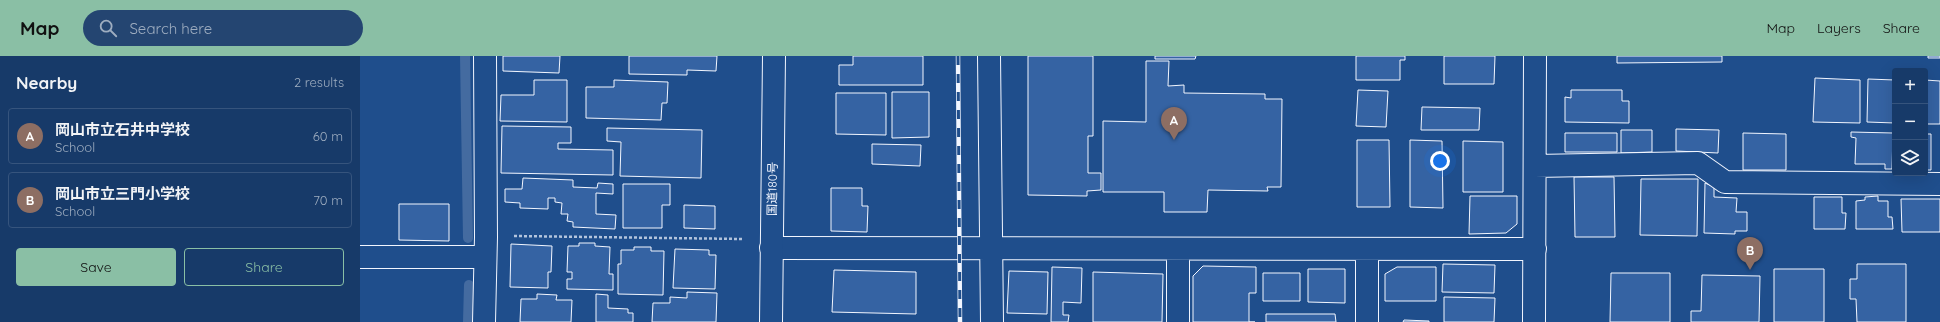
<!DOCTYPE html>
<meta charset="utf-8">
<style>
body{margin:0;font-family:Quicksand,"Noto Sans JP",sans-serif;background:#244571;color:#f1f3f6}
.controls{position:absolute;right:12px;top:12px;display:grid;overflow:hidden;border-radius:4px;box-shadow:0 4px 16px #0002}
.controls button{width:36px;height:36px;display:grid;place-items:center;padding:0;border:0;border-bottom:1px solid #36547d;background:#173a69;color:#f1f3f6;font:20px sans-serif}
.you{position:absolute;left:1080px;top:105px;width:14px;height:14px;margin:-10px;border:3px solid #fff;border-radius:50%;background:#1a73e8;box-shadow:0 0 0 6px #1a73e833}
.badge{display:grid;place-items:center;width:26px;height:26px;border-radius:50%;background:#8abfa5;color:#fff;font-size:13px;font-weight:700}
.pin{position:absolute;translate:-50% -33px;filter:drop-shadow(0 1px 2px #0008)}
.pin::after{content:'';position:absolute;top:21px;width:14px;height:12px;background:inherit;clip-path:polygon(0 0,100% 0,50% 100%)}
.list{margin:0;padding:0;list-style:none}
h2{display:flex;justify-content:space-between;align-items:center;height:52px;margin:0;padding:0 16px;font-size:17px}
h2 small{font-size:13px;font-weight:400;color:#9eadc0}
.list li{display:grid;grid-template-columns:26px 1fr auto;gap:12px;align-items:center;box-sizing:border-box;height:56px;margin:0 8px 8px;padding:0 8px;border:1px solid #36547d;border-radius:4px}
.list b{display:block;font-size:15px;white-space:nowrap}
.list p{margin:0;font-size:13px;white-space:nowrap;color:#9eadc0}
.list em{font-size:13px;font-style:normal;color:#9eadc0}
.actions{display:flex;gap:8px;padding:12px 16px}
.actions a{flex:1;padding:9px 0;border:1px solid #8abfa5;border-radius:4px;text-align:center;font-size:14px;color:#8abfa5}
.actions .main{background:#8abfa5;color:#111}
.icon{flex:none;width:22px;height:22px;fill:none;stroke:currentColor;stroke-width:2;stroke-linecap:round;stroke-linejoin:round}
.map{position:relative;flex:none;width:1580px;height:266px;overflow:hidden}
header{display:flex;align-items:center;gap:24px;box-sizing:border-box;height:56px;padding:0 20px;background:#8abfa5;color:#111}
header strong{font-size:19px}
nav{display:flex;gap:22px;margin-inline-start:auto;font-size:14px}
.search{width:280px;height:36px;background:#244571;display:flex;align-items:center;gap:10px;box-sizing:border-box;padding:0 14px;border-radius:22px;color:#9eadc0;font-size:15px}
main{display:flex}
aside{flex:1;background:#173a69}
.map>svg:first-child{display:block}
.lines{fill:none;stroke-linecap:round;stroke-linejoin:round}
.stream{stroke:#446ba0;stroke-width:10}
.building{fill:#3563a3;stroke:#f2f6ff}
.street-casing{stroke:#f2f6ff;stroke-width:24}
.highway-casing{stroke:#f2f6ff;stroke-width:24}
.path{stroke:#b3c4dc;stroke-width:2.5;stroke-dasharray:3 2;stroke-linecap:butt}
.street{stroke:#1f4e8c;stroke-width:22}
.highway{stroke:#1f4e8c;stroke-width:22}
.rail-casing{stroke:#f2f6ff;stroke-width:4.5}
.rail{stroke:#1f4e8c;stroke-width:3;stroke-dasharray:9;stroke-linecap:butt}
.labels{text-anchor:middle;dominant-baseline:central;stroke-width:3;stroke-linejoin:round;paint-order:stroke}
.street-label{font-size:12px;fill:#f2f6ff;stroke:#1f4e8c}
</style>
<header>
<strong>Map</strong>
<div class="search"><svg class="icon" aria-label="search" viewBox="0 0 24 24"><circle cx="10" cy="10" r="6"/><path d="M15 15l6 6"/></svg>Search here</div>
<nav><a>Map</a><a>Layers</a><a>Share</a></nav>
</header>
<main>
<aside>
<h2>Nearby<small>2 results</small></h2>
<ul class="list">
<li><span class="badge" style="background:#8d6e63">A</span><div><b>岡山市立石井中学校</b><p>School</p></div><em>60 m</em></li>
<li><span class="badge" style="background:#8d6e63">B</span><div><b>岡山市立三門小学校</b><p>School</p></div><em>70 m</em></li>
</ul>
<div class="actions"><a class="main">Save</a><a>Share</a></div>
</aside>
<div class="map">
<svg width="1580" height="266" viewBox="0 0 1580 266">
<rect width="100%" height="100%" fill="#1f4e8c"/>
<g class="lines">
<path class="stream" d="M 105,0 L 108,182
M 108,266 L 109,229"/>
</g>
<path class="building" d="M 143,0 L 200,0 L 199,17 L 143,15 Z
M 269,0 L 357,0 L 356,15 L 327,14 L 327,19 L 269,18 Z
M 493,0 L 563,0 L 563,29 L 479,29 L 479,9 L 493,9 Z
M 668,0 L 733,0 L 733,80 L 728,80 L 728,117 L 741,117 L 741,134 L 727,135 L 727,140 L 668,139 Z
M 795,0 L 836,0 L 835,3 L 795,3 Z
M 996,0 L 1045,0 L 1045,4 L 1040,4 L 1040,24 L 996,24 Z
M 1084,0 L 1135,0 L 1134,28 L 1084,28 Z
M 1257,0 L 1362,0 L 1362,6 L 1257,7 Z
M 1568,0 L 1580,0 L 1580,2 L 1568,2 Z
M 786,5 L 809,5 L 808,30 L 824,29 L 824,37 L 905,38 L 905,43 L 922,43 L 921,131 L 907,131 L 908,135 L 848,134 L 847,156 L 804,156 L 804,136 L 743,136 L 743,65 L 786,66 Z
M 1455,22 L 1500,24 L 1500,67 L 1453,66 Z
M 1508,23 L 1535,24 L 1535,67 L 1507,66 Z
M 174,24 L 207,24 L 207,66 L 140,65 L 141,39 L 174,39 Z
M 254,24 L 308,26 L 307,47 L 302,47 L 301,64 L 226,62 L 226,31 L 254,31 Z
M 1565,24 L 1580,25 L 1580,68 L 1565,68 Z
M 998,34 L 1028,35 L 1026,71 L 996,70 Z
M 1211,34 L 1262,34 L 1262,45 L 1269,45 L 1269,67 L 1205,66 L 1205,41 L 1211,42 Z
M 532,36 L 569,36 L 569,81 L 532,82 Z
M 476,37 L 526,37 L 526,79 L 476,78 Z
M 1062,51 L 1120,52 L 1119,74 L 1061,74 Z
M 142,70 L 211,71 L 211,87 L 198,87 L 198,93 L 253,94 L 253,119 L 141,117 Z
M 247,72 L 342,74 L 341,122 L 260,120 L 261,86 L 247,85 Z
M 1316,73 L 1359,74 L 1358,97 L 1316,95 Z
M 1261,74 L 1292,74 L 1292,96 L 1261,97 Z
M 1491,76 L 1533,77 L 1532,113 L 1525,113 L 1525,108 L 1495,108 L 1496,82 L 1491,81 Z
M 1205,77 L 1257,77 L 1257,96 L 1205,96 Z
M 1383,77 L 1426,78 L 1426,114 L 1383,114 Z
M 1565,78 L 1571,78 L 1571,114 L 1565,114 Z
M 997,84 L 1029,84 L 1030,151 L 997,151 Z
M 1050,84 L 1082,85 L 1083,152 L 1050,151 Z
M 1103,85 L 1143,86 L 1143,136 L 1103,136 Z
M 512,88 L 561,89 L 560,110 L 512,108 Z
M 1214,121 L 1254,121 L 1255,181 L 1215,181 Z
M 163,122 L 213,124 L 213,131 L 237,132 L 238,127 L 253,128 L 253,138 L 236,137 L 236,158 L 256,159 L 255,173 L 213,171 L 213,166 L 207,165 L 208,158 L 201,158 L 202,147 L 195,146 L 195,142 L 188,142 L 188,153 L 160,152 L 160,147 L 145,146 L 145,133 L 162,133 Z
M 1281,123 L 1338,123 L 1337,180 L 1280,179 Z
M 1345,127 L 1354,131 L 1354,141 L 1377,142 L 1376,156 L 1387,156 L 1387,175 L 1375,175 L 1375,178 L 1344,177 Z
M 263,128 L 310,128 L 310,149 L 302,149 L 302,172 L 263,172 Z
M 471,132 L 502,132 L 502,150 L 508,150 L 507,176 L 471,175 Z
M 1110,140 L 1157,140 L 1157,168 L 1146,177 L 1109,178 Z
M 1518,140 L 1518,145 L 1528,145 L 1528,161 L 1532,161 L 1533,173 L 1496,173 L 1496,145 L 1505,144 L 1505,141 Z
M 1454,141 L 1482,141 L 1482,157 L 1486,157 L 1485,173 L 1454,173 Z
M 1541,143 L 1580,143 L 1580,176 L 1542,176 Z
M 39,148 L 89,148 L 89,185 L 39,184 Z
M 324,149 L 355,150 L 355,173 L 324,172 Z
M 219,187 L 235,187 L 235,190 L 250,191 L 249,218 L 253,218 L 253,234 L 207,233 L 207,223 L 212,223 L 212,216 L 207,216 L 208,190 L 219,190 Z
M 151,188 L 192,190 L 191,216 L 188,216 L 188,232 L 150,231 Z
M 274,191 L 291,191 L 291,195 L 304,195 L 303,239 L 258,238 L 258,208 L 261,208 L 261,194 L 274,194 Z
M 315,193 L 349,194 L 349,199 L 356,199 L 355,233 L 313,232 Z
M 1083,208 L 1135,209 L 1134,237 L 1082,236 Z
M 1497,208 L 1546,208 L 1546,266 L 1497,266 L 1496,243 L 1490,243 L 1490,223 L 1497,223 Z
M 843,210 L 896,211 L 896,237 L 889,237 L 889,266 L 895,266 L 833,266 L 833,220 Z
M 692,211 L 722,212 L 721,247 L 703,246 L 703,259 L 709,259 L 708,266 L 691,266 Z
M 1037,211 L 1076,211 L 1076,245 L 1025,245 L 1025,218 Z
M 948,213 L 985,213 L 985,247 L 948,246 Z
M 1414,213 L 1464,213 L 1464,266 L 1414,266 Z
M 474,214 L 556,216 L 556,258 L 472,256 Z
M 649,215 L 688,216 L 687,258 L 647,257 Z
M 733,216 L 803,218 L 802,266 L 733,266 Z
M 903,217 L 940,217 L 940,245 L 903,245 Z
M 1251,217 L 1310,217 L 1310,266 L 1250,266 Z
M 1342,219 L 1400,220 L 1399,266 L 1331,266 L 1331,255 L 1341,255 Z
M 327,236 L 357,237 L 356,266 L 292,266 L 293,247 L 310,247 L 310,241 L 327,242 Z
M 177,238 L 197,239 L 196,244 L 212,244 L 211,266 L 160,266 L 161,243 L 177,243 Z
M 236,238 L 248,239 L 248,252 L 268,253 L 268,257 L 273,257 L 273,266 L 236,266 Z
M 1084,241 L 1135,242 L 1134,266 L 1084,266 Z
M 906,258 L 975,258 L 976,266 L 906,266 Z
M 1044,264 L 1069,265 L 1069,266 L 1043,266 Z"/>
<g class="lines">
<defs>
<path id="street" d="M 629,0 L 632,266
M 1175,110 L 1338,107 L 1365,126 L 1580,128
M 411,192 L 1175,193
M 0,201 L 125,201
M 124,266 L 126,181 L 125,0
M 818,266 L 818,193
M 1007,266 L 1007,193
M 1174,266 L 1175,0"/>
<path id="highway" d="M 411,266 L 414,0"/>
</defs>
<use href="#street" class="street-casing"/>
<use href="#highway" class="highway-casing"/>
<path class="path" d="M 154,180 L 383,183"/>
<use href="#street" class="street"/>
<use href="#highway" class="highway"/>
<defs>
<path id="rail" d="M 598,0 L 600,266"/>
</defs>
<use href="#rail" class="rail-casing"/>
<use href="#rail" class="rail"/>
</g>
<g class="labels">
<g class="street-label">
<text transform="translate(412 133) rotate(-89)">国道180号</text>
</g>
</g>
</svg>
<div class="controls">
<button>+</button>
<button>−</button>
<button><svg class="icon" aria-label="layers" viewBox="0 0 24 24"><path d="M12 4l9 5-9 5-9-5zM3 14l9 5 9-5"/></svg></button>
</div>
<div class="you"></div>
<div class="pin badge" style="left:814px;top:84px;background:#8d6e63">A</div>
<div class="pin badge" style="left:1390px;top:214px;background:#8d6e63">B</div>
</div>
</main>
